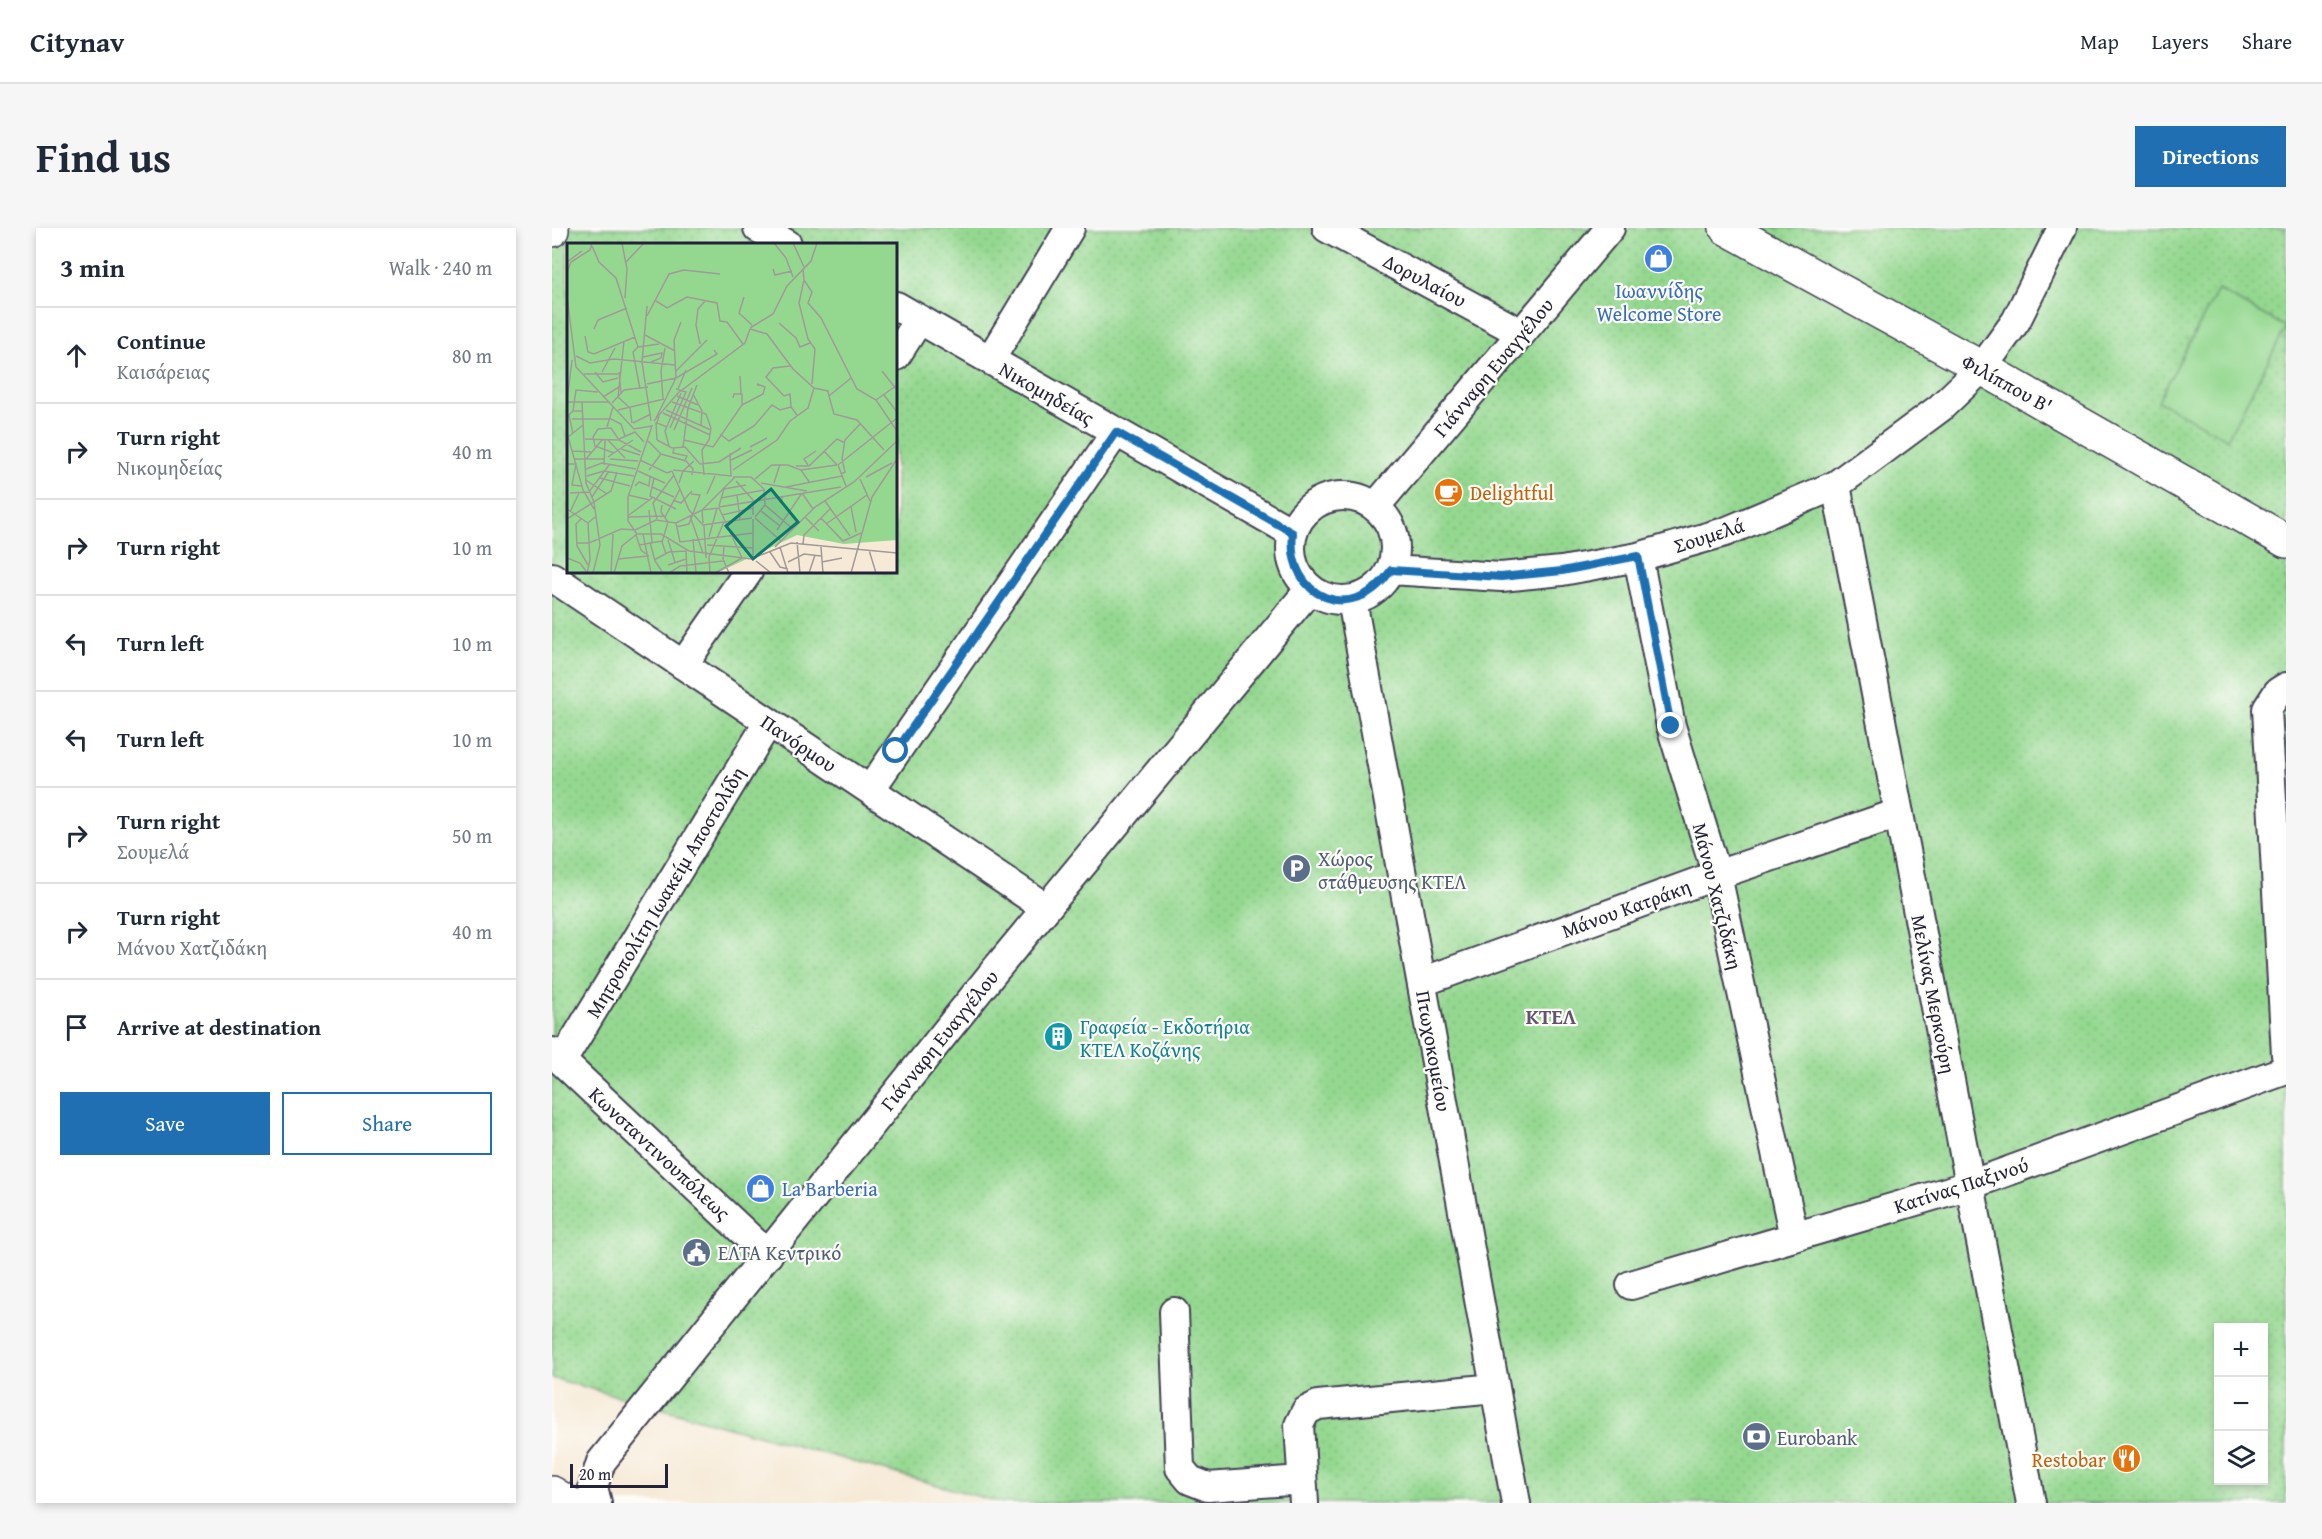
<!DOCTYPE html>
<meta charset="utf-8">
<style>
body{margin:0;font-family:"Gentium Book Plus",serif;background:#f6f6f7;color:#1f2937}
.controls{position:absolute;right:18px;bottom:18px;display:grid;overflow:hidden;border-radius:0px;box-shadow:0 3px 9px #0003}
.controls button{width:54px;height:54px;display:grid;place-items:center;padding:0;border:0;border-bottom:2px solid #e0e1e3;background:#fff;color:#1f2937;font:30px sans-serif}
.scale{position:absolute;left:18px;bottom:15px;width:98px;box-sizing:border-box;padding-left:6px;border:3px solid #22223b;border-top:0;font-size:16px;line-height:21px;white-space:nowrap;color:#22223b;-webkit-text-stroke:4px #fdfcf7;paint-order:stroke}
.stop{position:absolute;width:18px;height:18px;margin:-14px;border:4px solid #1f6fb2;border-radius:50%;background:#fff}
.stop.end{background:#1f6fb2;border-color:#fff;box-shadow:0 2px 6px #0008}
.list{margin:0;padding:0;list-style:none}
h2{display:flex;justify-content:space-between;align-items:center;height:78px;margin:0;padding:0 24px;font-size:26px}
h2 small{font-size:20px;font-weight:400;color:#747a83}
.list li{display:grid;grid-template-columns:39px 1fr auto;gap:18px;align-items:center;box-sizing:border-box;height:96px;padding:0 24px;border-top:2px solid #e0e1e3}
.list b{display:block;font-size:22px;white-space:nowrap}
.list p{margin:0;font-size:20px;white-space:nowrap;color:#747a83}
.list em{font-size:20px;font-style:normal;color:#747a83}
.actions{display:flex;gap:12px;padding:18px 24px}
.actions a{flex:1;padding:14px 0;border:2px solid #1f6fb2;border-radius:0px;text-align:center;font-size:21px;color:#1f6fb2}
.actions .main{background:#1f6fb2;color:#fff}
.icon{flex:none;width:33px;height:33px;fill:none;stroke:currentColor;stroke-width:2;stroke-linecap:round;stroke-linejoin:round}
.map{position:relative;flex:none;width:1734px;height:1275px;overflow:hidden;border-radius:0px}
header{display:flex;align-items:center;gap:36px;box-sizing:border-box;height:84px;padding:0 30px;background:#fff;border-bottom:2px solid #e0e1e3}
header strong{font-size:28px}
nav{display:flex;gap:33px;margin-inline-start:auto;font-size:21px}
.intro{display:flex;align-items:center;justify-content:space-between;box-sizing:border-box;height:144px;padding:0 36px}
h1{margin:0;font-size:42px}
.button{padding:15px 27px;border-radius:0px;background:#1f6fb2;color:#fff;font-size:21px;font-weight:700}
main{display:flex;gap:36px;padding:0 36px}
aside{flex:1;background:#fff;border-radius:0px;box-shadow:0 3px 9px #0003}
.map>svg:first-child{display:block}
.park{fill:url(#park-dots);stroke:#5b7d66;stroke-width:1.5;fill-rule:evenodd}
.pitch{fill:#94d890;stroke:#5b7d66;stroke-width:1.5}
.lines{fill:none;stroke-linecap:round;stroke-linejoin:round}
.street-casing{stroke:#424052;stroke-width:32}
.secondary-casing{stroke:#424052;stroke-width:36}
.primary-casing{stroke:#424052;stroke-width:36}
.street{stroke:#fff;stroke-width:28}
.secondary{stroke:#fff;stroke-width:33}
.primary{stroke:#fff;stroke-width:33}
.route{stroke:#1f6fb2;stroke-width:8}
.labels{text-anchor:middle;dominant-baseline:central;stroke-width:4.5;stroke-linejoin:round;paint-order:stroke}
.street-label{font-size:20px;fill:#22223b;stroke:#fdfcf7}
.shop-label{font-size:20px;fill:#366cbe;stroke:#fdfcf7}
.food-label{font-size:20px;fill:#c56008;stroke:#fdfcf7;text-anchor:start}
.service-label{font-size:20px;fill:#4e5e75;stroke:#fdfcf7;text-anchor:start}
.culture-label{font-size:20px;fill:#0d838f;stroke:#fdfcf7;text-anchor:start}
.neighbourhood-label{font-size:21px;font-weight:bold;fill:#635370;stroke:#fdfcf7}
.inset-road{fill:none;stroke:#a19997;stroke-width:1.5}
.view{fill:#0f766e;fill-opacity:0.15;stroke:#0f766e;stroke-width:3}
.inset-edge{fill:none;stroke:#22223b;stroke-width:3}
</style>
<header>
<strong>Citynav</strong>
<nav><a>Map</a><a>Layers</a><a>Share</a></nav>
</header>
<div class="intro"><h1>Find us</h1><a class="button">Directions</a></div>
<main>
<aside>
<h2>3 min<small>Walk · 240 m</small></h2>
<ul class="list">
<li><svg class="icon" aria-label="ahead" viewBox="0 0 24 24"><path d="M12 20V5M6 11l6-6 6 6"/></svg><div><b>Continue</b><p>Καισάρειας</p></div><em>80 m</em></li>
<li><svg class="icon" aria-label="right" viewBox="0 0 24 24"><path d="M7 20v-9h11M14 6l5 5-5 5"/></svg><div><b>Turn right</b><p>Νικομηδείας</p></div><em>40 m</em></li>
<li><svg class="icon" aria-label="right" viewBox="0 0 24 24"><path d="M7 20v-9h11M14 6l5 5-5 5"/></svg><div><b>Turn right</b></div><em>10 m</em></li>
<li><svg class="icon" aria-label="left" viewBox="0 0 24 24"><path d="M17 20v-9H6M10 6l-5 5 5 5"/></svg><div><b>Turn left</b></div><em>10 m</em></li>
<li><svg class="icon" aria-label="left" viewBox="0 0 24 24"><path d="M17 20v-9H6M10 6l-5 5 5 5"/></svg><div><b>Turn left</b></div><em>10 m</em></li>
<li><svg class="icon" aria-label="right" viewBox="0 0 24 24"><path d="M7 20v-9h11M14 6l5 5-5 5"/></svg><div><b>Turn right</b><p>Σουμελά</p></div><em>50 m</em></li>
<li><svg class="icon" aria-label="right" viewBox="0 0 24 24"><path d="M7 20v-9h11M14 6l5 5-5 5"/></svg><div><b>Turn right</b><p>Μάνου Χατζιδάκη</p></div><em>40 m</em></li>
<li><svg class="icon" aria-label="arrive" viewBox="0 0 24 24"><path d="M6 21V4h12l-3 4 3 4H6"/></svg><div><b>Arrive at destination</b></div></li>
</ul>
<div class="actions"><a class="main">Save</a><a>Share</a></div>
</aside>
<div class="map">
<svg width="1734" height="1275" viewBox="0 0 1734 1275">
<defs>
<pattern id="park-dots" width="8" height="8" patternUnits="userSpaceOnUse" patternTransform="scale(1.5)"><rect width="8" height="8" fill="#94d890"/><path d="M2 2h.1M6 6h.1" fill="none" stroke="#7fb97d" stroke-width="1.8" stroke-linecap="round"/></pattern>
</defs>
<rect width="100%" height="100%" fill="#fdfcf7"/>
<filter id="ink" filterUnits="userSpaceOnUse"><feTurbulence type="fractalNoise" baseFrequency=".0167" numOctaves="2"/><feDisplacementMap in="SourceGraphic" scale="12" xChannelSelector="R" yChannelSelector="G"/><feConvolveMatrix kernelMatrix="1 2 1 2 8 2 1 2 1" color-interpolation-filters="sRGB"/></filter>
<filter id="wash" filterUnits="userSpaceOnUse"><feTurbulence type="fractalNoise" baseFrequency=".008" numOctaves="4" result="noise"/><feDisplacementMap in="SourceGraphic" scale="24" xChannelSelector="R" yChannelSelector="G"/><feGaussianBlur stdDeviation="1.35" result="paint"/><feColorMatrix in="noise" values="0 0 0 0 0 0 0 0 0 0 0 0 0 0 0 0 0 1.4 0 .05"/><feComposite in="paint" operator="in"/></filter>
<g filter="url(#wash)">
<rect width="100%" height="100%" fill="#f6e9d5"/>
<path class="park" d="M 0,0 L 1734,0 L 1734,1275 L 450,1275 L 0,1150 ZM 16,16 L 344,16 L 344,344 L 16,344 ZM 1666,1100 L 1712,1100 L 1712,1252 L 1666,1252 Z"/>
<path class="pitch" d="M 1666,62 L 1734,99 L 1675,211 L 1606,173 Z"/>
</g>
<g filter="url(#ink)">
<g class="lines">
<defs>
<path id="street" d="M 206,0 L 235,16
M 775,0 L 969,105
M 344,78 L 741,305
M 344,128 L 367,92
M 438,132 L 518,0
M 1284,257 L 1479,1275
M739 320a52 52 0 1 1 104 0a52 52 0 1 1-104 0Z
M 823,279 L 1058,0
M 1086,329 L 1119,498 L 1165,647 L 1242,1009
M 839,342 L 949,349 L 1010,343 L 1086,329 L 1173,304 L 1284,257 L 1388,180 L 1430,140 L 1464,93 L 1510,0
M 0,349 L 494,680
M 800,372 L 964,1275
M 131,437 L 196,344
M 1734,459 L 1726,464 L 1715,481 L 1734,827
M 318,562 L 564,204
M 870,754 L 1165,647 L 1347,585
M 0,824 L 216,1027
M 10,833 L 216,495
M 1079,1057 L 1418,957 L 1734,842
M 622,1084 L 628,1240 L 638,1252 L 656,1259 L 750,1252
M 45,1275 L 41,1259 L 49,1234 L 444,741 L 758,361
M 752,1275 L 747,1197 L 754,1183 L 766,1177 L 943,1160"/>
<path id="secondary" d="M 1174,0 L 1430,140 L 1734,313"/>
<path id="primary" d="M 0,2 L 0,0
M 0,1265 L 16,1275"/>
</defs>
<use href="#street" class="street-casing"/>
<use href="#secondary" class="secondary-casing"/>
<use href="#primary" class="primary-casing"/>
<use href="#street" class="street"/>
<use href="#secondary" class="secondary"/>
<use href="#primary" class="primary"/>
</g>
</g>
<g class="lines" filter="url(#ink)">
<path class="route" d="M 344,523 L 564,204 L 741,305 C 734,371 802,398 839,342 L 949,349 L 1010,343 L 1086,328 L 1119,498"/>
</g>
<defs>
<symbol id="shop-disc" viewBox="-11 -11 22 22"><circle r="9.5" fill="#3f7fe0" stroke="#fdfcf7"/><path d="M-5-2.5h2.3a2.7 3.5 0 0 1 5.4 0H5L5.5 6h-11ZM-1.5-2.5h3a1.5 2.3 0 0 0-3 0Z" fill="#fff"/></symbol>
<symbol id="cafe-disc" viewBox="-11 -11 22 22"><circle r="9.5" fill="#e8710a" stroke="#fdfcf7"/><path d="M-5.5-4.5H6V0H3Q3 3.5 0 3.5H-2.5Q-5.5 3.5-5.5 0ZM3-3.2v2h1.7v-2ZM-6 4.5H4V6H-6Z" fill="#fff"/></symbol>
<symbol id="parking-disc" viewBox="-11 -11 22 22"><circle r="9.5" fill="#5c6f8a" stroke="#fdfcf7"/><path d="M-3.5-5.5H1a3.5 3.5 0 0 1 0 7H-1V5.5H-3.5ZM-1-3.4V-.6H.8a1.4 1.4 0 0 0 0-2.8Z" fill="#fff"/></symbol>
<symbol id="building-disc" viewBox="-11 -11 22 22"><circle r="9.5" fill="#0f9aa8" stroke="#fdfcf7"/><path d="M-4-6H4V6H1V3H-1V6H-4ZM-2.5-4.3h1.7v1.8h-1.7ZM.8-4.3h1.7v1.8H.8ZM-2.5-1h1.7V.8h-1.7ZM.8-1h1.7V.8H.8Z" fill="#fff"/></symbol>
<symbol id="civic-disc" viewBox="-11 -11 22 22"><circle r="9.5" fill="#5c6f8a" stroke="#fdfcf7"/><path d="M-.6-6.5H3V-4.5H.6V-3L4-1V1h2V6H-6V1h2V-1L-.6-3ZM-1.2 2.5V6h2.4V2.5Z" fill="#fff"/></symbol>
<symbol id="bank-disc" viewBox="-11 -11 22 22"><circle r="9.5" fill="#5c6f8a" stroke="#fdfcf7"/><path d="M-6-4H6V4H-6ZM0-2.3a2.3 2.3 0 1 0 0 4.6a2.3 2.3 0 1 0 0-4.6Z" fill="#fff"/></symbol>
<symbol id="restaurant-disc" viewBox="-11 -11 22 22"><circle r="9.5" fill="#e8710a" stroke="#fdfcf7"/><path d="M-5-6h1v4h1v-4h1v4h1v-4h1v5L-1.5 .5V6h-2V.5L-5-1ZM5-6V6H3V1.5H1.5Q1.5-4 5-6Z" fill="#fff"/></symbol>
</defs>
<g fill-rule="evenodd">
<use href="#shop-disc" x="1090" y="14" width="33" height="33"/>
<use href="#cafe-disc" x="880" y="248" width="33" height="33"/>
<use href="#parking-disc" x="728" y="624" width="33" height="33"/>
<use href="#building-disc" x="490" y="792" width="33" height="33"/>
<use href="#shop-disc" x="192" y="944" width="33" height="33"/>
<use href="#civic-disc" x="128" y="1008" width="33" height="33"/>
<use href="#bank-disc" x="1188" y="1192" width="33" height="33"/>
<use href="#restaurant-disc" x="1558" y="1214" width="33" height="33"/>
</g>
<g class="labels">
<g class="street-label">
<text transform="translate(873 52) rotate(28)">Δορυλαίου</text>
<text transform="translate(941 139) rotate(-50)">Γιάνναρη Ευαγγέλου</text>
<text transform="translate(1455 155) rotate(29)">Φιλίππου Β'</text>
<text transform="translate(495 165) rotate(30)">Νικομηδείας</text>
<text transform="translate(1157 307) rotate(-18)">Σουμελά</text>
<text transform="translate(247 515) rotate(34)">Πανόρμου</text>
<text transform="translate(113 664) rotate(-59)">Μητροπολίτη Ιωακείμ Αποστολίδη</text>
<text transform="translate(1166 668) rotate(76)">Μάνου Χατζιδάκη</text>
<text transform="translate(1074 680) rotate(-20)">Μάνου Κατράκη</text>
<text transform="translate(1382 766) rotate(79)">Μελίνας Μερκούρη</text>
<text transform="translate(387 812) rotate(-51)">Γιάνναρη Ευαγγέλου</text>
<text transform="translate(882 823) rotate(80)">Πτωχοκομείου</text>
<text transform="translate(108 925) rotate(43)">Κωνσταντινουπόλεως</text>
<text transform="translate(1409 957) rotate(-18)">Κατίνας Παξινού</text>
</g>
<g class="shop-label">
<text x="1107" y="62">Ιωαννίδης<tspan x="1107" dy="23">Welcome Store</tspan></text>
<text x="230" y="960" text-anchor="start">La Barberia</text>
</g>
<g class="food-label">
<text x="918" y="264">Delightful</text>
<text x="1554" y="1231" text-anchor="end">Restobar</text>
</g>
<g class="service-label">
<text x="766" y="630">Χώρος<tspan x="766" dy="23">στάθμευσης ΚΤΕΛ</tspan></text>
<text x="166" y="1024">ΕΛΤΑ Κεντρικό</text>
<text x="1225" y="1209">Eurobank</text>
</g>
<g class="culture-label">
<text x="528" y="798">Γραφεία - Εκδοτήρια<tspan x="528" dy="23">ΚΤΕΛ Κοζάνης</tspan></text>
</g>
<g class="neighbourhood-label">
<text x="999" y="788">ΚΤΕΛ</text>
</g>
</g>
<g transform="translate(15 15)">
<rect width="330" height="330" fill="#f6e9d5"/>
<path d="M 0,0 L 330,0 L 330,297 L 277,301 L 230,292 L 150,330 L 0,330 Z" fill="#94d890"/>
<path class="inset-road" d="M 55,0 L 60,26 L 58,55M 207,0 L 219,15 L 226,34M 226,0 L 237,24M 25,3 L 32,19 L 49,35 L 71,104 L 92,101M 0,19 L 15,8M 58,20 L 77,0M 236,25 L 237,37 L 245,49 L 241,60 L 254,75 L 290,146 L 309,157 L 330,188M 206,26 L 208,32 L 225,28M 0,29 L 4,19 L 23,7 L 25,0M 237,37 L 232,60 L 241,96 L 248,106 L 245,141M 0,54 L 9,124 L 67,186 L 85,183 L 61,254 L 61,278 L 70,291M 177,54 L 172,70 L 185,82M 89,58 L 100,65 L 120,54 L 150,60 L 153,78 L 160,79 L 176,101M 80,63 L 75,119 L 84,178M 80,73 L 102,31 L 117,27 L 153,31M 212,80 L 229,95 L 233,104 L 243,100M 183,85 L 206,71 L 220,43 L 244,18 L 250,0M 27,86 L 31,77 L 60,65M 183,86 L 200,91 L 226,126 L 247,145 L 261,148 L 262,153 L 284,135M 78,92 L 108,108M 18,93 L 21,109 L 27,111 L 68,94M 133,101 L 129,82 L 131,66 L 138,58M 71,104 L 66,109 L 73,146M 9,113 L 23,120 L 47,116 L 108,122M 76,114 L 95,110 L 94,115 L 84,119M 223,123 L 206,125 L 199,134 L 217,153 L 223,151 L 224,164 L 230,172M 109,128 L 140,97M 315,128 L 330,147M 28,129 L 36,139 L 51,135M 35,129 L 48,105M 52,129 L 54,150M 17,131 L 51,131M 173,133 L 174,151M 109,135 L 107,97 L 114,79M 80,141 L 109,135M 111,146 L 119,127M 126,151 L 135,168 L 134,182M 317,152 L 330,169M 110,153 L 131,162M 262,153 L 267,171 L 290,177 L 317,207M 36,154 L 52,144M 51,154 L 57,98M 51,154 L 63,165 L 65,180M 96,156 L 94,128 L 98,105M 309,157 L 330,142M 0,158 L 5,117M 0,159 L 43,159M 15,159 L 19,240 L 27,259 L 33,302 L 26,330M 105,159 L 139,171 L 144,185 L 142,197 L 135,207 L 137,232M 45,160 L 57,147 L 81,144M 175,162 L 196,151 L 198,144 L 190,141 L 192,143M 51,167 L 97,156M 99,167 L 144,187M 6,168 L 9,147 L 31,149M 96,170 L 143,192M 2,172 L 6,191M 92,173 L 90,180 L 100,184M 0,174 L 6,168 L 16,168M 89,175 L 109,135 L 150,111 L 147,107M 5,176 L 44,176 L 54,181 L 58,193M 87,178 L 111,150 L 178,100 L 183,86M 89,179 L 90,197M 66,180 L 84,171M 40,184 L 46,164M 103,185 L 119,149 L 109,146M 107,187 L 125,145M 0,190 L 16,247 L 27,266M 153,191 L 162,198 L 187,183 L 205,162 L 213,167 L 224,164M 1,194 L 16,182M 18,196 L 52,197M 52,196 L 68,189 L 77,199M 41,197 L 58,215M 90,197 L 105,205 L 118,204 L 133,221 L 152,219 L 174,205M 117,197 L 146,204 L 175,162 L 175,151 L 167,151 L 166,155M 81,198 L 94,211 L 119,218 L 126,226 L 125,232M 102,203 L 98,188 L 114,150M 116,204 L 121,165 L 130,142M 183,204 L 200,195M 107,205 L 106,210 L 120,213 L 118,217M 54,206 L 73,212M 5,208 L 24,209M 257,208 L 270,222M 47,210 L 28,203 L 26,194 L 31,186 L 44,185 L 52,197 L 74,209M 41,214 L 66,197M 7,216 L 37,216M 19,216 L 35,197M 43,216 L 71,218M 73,217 L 100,230 L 105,228M 164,217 L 185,207M 0,221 L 9,221 L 5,242 L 15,243M 37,222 L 38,197M 241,222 L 237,216 L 249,208M 271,222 L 330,175M 271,222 L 279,243M 229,223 L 242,223 L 270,196 L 278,200M 19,226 L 35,220 L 69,226M 82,227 L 94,211M 106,227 L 164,233 L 163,210M 166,227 L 210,197 L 223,178 L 241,165 L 247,145M 234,227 L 270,222M 71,228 L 98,240M 105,228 L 122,267 L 137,283 L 139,315M 0,229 L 0,249M 274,231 L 278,229 L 275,216 L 278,197 L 293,181M 20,233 L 37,228 L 67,233M 166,234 L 184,234 L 197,246 L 198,262 L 188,274M 299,234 L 325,220M 33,235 L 63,243M 87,235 L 83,253 L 109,266M 188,236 L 205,222 L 221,222 L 234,227 L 243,240M 293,236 L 303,258M 19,237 L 40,251M 169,238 L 186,257 L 186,272M 112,240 L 116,228 L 127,218M 194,240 L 240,248M 207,240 L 213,221M 68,243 L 72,239 L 82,243 L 83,234M 85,244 L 107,254M 219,244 L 275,233M 3,250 L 22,249 L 42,222M 235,250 L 246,266M 140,251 L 148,233M 61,252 L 83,257M 170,252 L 173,277M 216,253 L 214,259 L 222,268M 25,254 L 42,228M 154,255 L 197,247M 106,257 L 114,260 L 125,248M 258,258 L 283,293M 95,262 L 94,269 L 101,279 L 95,299 L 99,311M 198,262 L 226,286M 152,263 L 157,246 L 179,242M 152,264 L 274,244M 284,264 L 289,289M 152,265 L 175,315M 0,266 L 21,280M 82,267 L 85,299M 194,268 L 213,283M 3,269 L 12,250M 62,272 L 85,255M 155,272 L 186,265M 123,273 L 136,310M 61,274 L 97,273M 98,274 L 113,246M 238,274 L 252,288M 188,275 L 214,298M 254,275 L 276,298 L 294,290M 0,276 L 44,248 L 50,229M 14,276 L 9,281 L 10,303 L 21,322M 90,276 L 86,260 L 107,232M 186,276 L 186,314M 109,280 L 113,299 L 186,290M 136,280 L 135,267 L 168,234M 259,281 L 300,252M 136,282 L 185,275M 109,284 L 122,281 L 133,252 L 124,251M 68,287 L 89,277 L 109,280 L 135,267 L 152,265M 210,287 L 235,250M 70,291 L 94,291 L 122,308 L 184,316 L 224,300 L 330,310M 76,291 L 84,330M 69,292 L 74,307 L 82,313M 142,294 L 150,265M 126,296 L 129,330M 101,297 L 108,319M 83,299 L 88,318 L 96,330M 230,299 L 233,330M 10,300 L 22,300 L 54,286 L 68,287M 236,301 L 237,292 L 263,266M 72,302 L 95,298M 140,302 L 186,305M 157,303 L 156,316 L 162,330M 208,304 L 248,264 L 287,239 L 330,198M 213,304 L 221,330M 254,304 L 256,330M 302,307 L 309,330M 203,309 L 213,324 L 221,326M 0,315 L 13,320 L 19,328M 51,316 L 81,313M 87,317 L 102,309 L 119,308 L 120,330M 189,318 L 204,330M 221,319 L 237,311 L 254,313M 255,319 L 275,315M 101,322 L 119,316M 20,330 L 23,317 L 21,280 L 28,274M 44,330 L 46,291M 47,330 L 55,303 L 70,291M 102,330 L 113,323 L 156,318M 143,330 L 142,314 L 157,279M 148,330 L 175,315M 242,330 L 248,312M 284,330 L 305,254 L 330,216"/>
<path class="view" d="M 204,246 L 231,279 L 186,316 L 159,283 Z"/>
<rect width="330" height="330" class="inset-edge"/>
</g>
</svg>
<div class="controls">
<button>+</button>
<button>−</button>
<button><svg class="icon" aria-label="layers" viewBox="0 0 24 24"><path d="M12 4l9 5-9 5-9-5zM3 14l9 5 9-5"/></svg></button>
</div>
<div class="scale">20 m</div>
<div class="stop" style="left:344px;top:523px"></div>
<div class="stop end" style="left:1119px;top:498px"></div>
</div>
</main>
